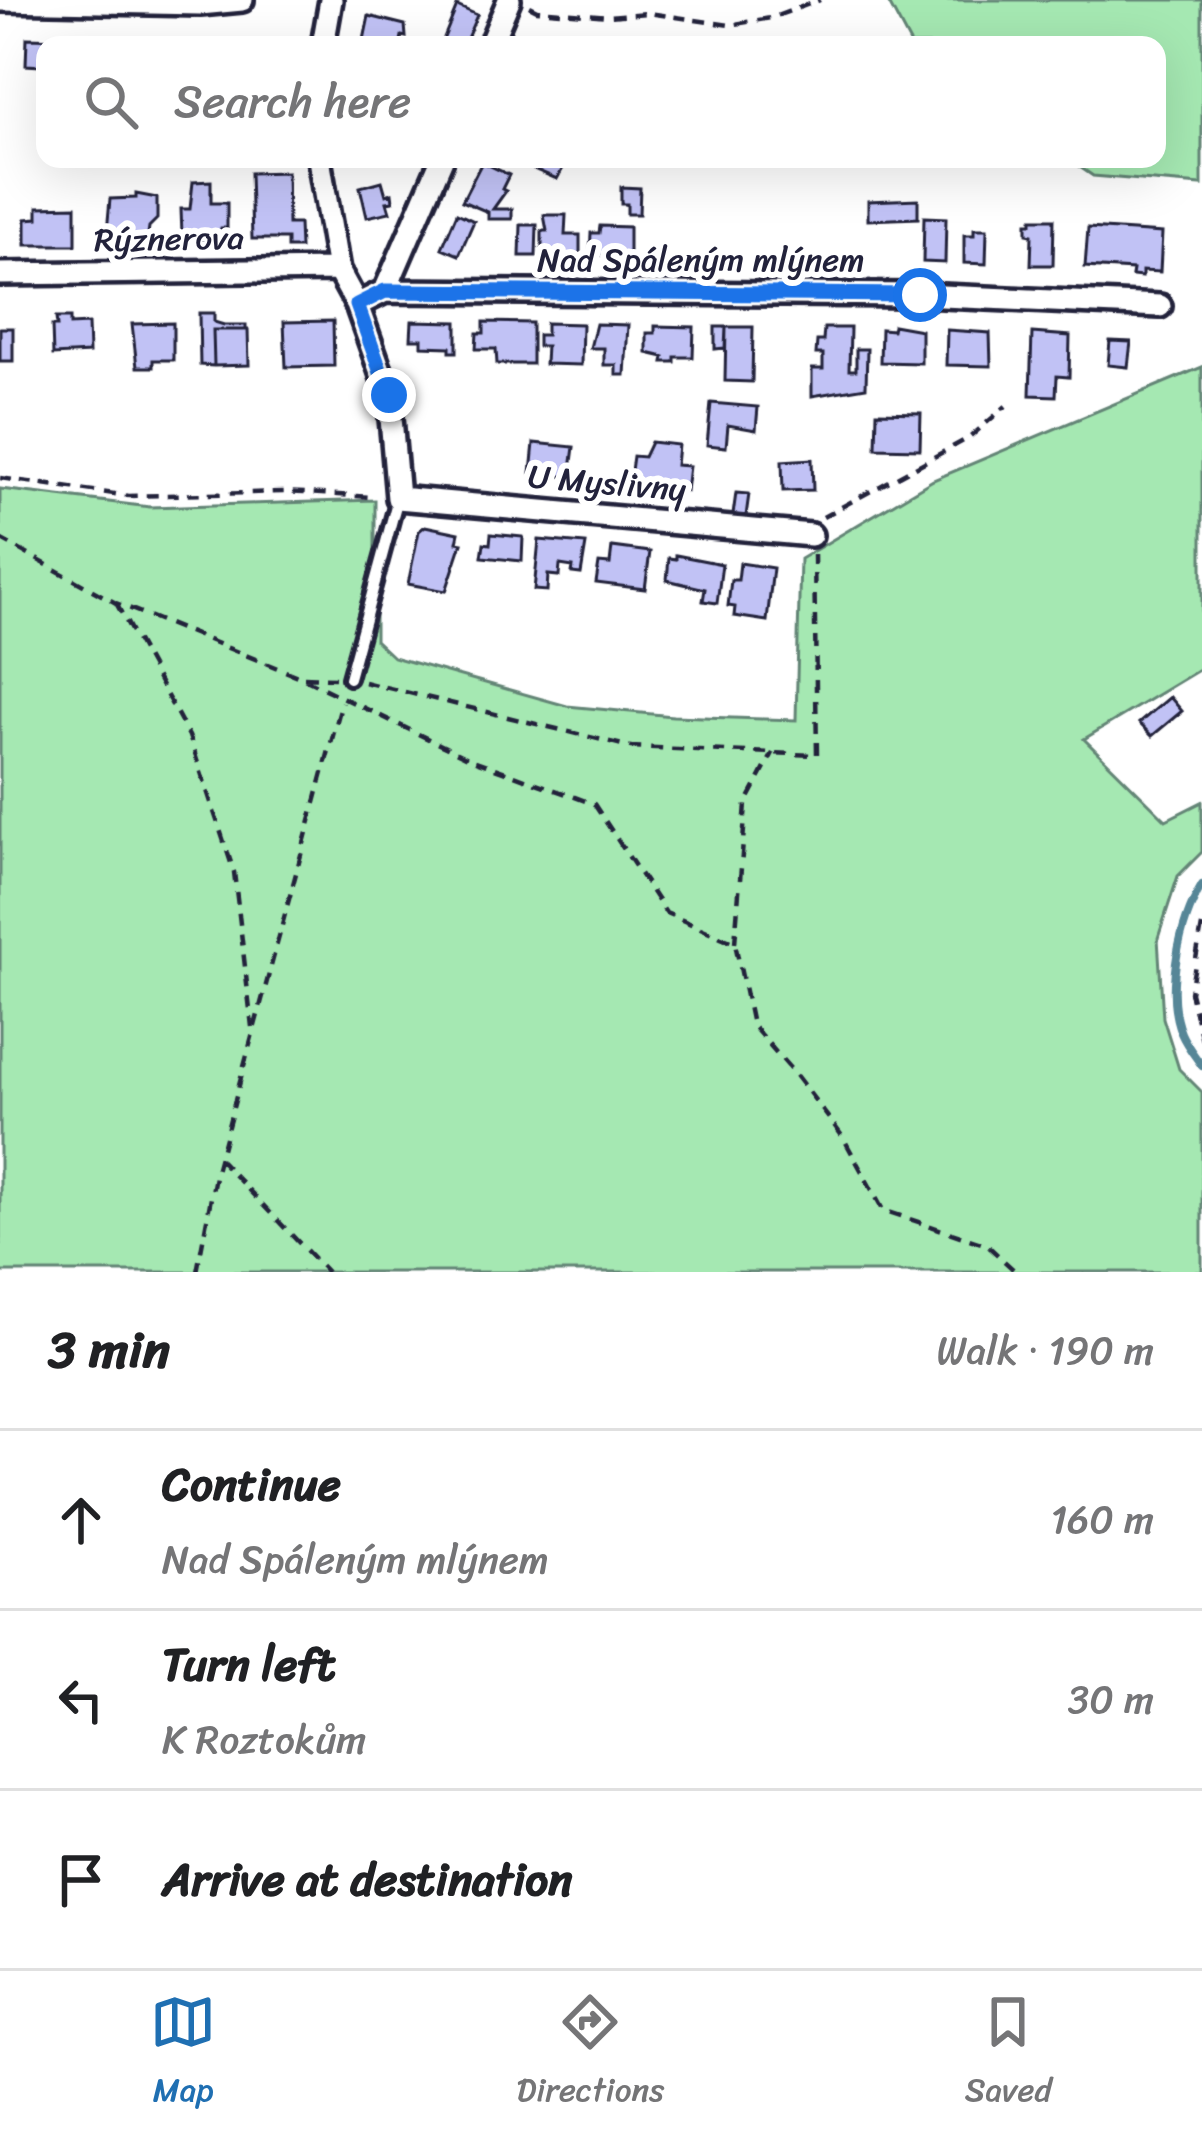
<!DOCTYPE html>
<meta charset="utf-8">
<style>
body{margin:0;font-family:Sriracha,sans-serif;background:#f6f6f6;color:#202124}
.stop{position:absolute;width:36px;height:36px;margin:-27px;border:9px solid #1a73e8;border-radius:50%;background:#fff}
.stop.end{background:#1a73e8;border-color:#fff;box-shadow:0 3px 12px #0008}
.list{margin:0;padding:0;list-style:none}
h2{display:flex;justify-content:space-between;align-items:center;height:156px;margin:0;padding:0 48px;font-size:51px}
h2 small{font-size:39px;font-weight:400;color:#757577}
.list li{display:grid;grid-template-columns:78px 1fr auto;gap:36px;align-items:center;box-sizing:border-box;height:180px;padding:0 48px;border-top:3px solid #e0e0e0}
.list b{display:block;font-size:45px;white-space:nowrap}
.list p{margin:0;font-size:39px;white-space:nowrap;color:#757577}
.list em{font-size:39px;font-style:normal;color:#757577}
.icon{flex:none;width:66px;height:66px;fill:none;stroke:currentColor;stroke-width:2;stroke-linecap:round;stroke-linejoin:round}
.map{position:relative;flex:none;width:1202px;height:1272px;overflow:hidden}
.search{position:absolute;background:#fff;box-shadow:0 12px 48px #0002;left:36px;right:36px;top:36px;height:132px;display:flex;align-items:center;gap:30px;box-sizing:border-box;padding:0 42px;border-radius:24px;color:#757577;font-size:45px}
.sheet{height:696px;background:#fff}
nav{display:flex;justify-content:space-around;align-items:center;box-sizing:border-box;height:168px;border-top:3px solid #e0e0e0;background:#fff;font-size:33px;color:#757577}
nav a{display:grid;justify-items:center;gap:6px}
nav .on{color:#1f6fb2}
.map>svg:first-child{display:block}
.green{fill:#a5e8b2;stroke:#648576;stroke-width:3}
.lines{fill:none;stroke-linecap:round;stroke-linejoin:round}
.stream{stroke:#568697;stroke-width:8}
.building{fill:#c1c2f5;stroke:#22223b;stroke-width:3}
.lane-casing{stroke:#22223b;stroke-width:20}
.street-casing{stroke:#22223b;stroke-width:30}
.path{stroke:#22223b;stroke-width:4.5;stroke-dasharray:12 9;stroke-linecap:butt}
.lane{stroke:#fff;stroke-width:10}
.street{stroke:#fff;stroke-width:21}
.route{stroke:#1a73e8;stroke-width:15}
.labels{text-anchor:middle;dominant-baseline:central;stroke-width:12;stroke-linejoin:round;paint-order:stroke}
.street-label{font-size:33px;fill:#22223b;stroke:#fff}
</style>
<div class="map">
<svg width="1202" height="1272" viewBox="0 0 1202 1272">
<rect width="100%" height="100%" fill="#fff"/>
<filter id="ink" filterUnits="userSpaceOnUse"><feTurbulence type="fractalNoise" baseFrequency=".00833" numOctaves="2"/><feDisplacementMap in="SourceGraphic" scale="24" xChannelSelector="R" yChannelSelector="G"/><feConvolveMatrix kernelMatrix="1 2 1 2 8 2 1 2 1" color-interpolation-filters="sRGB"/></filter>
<g filter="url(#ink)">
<path class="green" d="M 887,0 L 1202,0 L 1202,185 L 1093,176 L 1068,159 L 1157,159 L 1157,45 L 911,45 Z
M 1202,367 L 1202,668 L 1084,739 L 1166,820 L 1202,802 L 1202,852 L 1178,876 L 1158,938 L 1163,1018 L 1179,1069 L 1202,1092 L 1202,1272 L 0,1272 L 0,489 L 150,507 L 375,500 L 375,640 L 393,657 L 567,706 L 673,716 L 796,720 L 800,559 L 933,480 Z"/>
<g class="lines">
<path class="stream" d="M 1202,885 C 1180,922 1164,991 1181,1033 C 1186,1045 1195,1056 1202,1066"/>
</g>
<path class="building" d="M 457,6 L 477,15 L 464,45 L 441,45 Z
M 369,16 L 405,25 L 406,37 L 402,36 L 400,45 L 364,40 Z
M 27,38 L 64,39 L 64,45 L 45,45 L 45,71 L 40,71 L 41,66 L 26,65 Z
M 89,40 L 122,40 L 138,45 L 79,45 L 79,41 Z
M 523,159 L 568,159 L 557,179 L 524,165 Z
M 482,162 L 509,175 L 502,189 L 506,191 L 493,209 L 512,209 L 512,219 L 488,219 L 488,212 L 462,201 Z
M 287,172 L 288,224 L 299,224 L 300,248 L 287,248 L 287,239 L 252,239 L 250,173 Z
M 211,181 L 211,203 L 227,203 L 227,228 L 221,228 L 218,240 L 210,234 L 201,240 L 194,234 L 182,235 L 181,209 L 190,209 L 193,182 Z
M 382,181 L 386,195 L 392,193 L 393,201 L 387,202 L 390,212 L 367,217 L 360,187 Z
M 621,187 L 640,188 L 639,214 L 627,214 L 627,204 L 621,204 Z
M 136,194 L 157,198 L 157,219 L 149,227 L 146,247 L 132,247 L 132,241 L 112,241 L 112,232 L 107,232 L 110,199 L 136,198 Z
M 918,199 L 918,218 L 868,220 L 868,201 Z
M 76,206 L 76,245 L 26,245 L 26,219 L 38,218 L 38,207 Z
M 457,213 L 474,221 L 459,255 L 442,248 Z
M 544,215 L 566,215 L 565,235 L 580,235 L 580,255 L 547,255 L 547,248 L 542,248 L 542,231 L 547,231 Z
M 924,217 L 946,218 L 945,263 L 923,262 Z
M 1032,219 L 1054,219 L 1053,265 L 1031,265 L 1032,235 L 1027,234 L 1027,223 L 1032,223 Z
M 521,225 L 537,225 L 536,256 L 520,256 Z
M 600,226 L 629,227 L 629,256 L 590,255 L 591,233 L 599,233 Z
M 1088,228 L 1162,233 L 1160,272 L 1142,271 L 1142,277 L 1132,276 L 1133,270 L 1085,267 Z
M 974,229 L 987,229 L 986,264 L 964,263 L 964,235 L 974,235 Z
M 199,313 L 214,313 L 214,322 L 224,325 L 246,325 L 246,330 L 213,330 L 214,366 L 200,365 Z
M 56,318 L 70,318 L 70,325 L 88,324 L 89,353 L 53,355 L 52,326 L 57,326 Z
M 333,321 L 334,366 L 286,367 L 284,322 Z
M 412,321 L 457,322 L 457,352 L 450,352 L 450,347 L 422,346 L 422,339 L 411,339 Z
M 484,322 L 532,323 L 532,364 L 497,364 L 496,349 L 476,349 L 477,333 L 484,333 Z
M 173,323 L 173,360 L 153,360 L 153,367 L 137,367 L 132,324 Z
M 546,323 L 582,324 L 581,365 L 545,364 L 546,346 L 538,346 L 538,335 L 546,335 Z
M 596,324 L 628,325 L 625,375 L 616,375 L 616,365 L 604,365 L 604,348 L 590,348 Z
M 893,325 L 921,330 L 921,363 L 880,362 L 881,329 L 892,330 Z
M 655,326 L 694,327 L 693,357 L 675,357 L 675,362 L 663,362 L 664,357 L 647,353 L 647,333 L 655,333 Z
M 715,327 L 726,327 L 725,348 L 715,349 Z
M 726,327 L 753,327 L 752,382 L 725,381 Z
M 0,328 L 13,328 L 13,361 L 0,361 Z
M 824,328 L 850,328 L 849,370 L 856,370 L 856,349 L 867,349 L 866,387 L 812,396 L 812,369 L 823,369 L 823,354 L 816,354 L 817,341 L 823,341 Z
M 213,330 L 248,330 L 249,365 L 214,366 Z
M 947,330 L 990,333 L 991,366 L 946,365 Z
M 1032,333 L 1070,336 L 1069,377 L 1057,376 L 1056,396 L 1030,395 Z
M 1110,341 L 1131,342 L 1128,367 L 1108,365 Z
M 711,403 L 758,407 L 756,430 L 728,425 L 726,447 L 707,445 Z
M 877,412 L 921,413 L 920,449 L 876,448 Z
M 651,442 L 678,445 L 676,465 L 689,466 L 686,491 L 629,485 L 633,456 L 644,457 Z
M 534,443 L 574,447 L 570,477 L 531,473 Z
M 812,459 L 813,490 L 783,491 L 782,461 Z
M 736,493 L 749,494 L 746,516 L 733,515 Z
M 425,526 L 459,533 L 457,542 L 462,543 L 446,591 L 408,584 L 419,531 Z
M 491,534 L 523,537 L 522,561 L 482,557 L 484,543 L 490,544 Z
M 539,540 L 586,544 L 581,574 L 572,573 L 573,567 L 560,565 L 559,576 L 548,575 L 547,591 L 534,590 Z
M 612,547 L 650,552 L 645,589 L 596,583 L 599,563 L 610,564 Z
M 676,555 L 722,564 L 717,603 L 703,601 L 705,589 L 667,580 L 669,558 L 676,559 Z
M 740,563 L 773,568 L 767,621 L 734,616 L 735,607 L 728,606 L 731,580 L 738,580 Z
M 1170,697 L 1182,711 L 1152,736 L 1139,723 Z"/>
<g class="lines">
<defs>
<path id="lane" d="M 349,678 L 398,498"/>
<path id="street" d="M 2,0 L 200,4 L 242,0
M 323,45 L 331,0
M 490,45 L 509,0
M 319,159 L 338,270 L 357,305 L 389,395 L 398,498 L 811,535
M 0,274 L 338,270
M 385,291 L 442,159
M 357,305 L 385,291 L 920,295 L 1160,306"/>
</defs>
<use href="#lane" class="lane-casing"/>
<use href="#street" class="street-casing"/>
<path class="path" d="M 529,6 L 537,10 L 608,16 L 649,13 L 729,25 L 771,18 L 820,0
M 0,478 L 129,496 L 286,492 L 374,497
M 823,517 L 969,438 L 1006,406
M 0,539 L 116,603 L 300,677 L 470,759 L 594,804 L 666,913 L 735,943 L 752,1025 L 795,1074 L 843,1137 L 883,1210 L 987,1245 L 1016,1272
M 116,603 L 189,736 L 234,872 L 252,1027
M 304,677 L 335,678
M 364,682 L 631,747 L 817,755 L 814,555
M 1202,926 L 1190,992 L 1202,1040
M 735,943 L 746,804 L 773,753
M 219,1159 L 327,1272
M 197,1272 L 216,1171 L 342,702"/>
<use href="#lane" class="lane"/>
<use href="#street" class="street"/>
</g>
</g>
<g class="lines" filter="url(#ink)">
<path class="route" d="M 389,395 L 357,305 L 385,291 L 920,295"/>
</g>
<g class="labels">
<g class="street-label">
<text transform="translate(169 239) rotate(-1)">Rýznerova</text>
<text x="701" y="260">Nad Spáleným mlýnem</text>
<text transform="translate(607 483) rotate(5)">U Myslivny</text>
</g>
</g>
</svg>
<div class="stop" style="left:920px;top:295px"></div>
<div class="stop end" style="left:389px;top:395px"></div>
<div class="search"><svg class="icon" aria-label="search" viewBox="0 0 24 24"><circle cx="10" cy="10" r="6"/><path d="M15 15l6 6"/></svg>Search here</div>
</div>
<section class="sheet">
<h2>3 min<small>Walk · 190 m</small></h2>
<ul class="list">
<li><svg class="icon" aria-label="ahead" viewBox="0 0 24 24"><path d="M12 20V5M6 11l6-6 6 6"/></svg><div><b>Continue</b><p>Nad Spáleným mlýnem</p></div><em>160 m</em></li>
<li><svg class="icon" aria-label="left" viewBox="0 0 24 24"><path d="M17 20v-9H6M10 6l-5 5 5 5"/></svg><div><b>Turn left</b><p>K Roztokům</p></div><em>30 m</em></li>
<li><svg class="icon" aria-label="arrive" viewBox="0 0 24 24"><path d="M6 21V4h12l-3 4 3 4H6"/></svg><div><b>Arrive at destination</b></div></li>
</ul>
</section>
<nav>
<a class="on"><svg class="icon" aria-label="map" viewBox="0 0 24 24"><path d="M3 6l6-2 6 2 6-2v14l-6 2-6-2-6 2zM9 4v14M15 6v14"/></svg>Map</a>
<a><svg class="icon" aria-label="directions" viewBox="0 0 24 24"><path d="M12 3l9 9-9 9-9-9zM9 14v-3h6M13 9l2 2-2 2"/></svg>Directions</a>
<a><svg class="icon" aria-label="saved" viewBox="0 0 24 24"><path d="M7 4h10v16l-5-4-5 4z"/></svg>Saved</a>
</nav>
